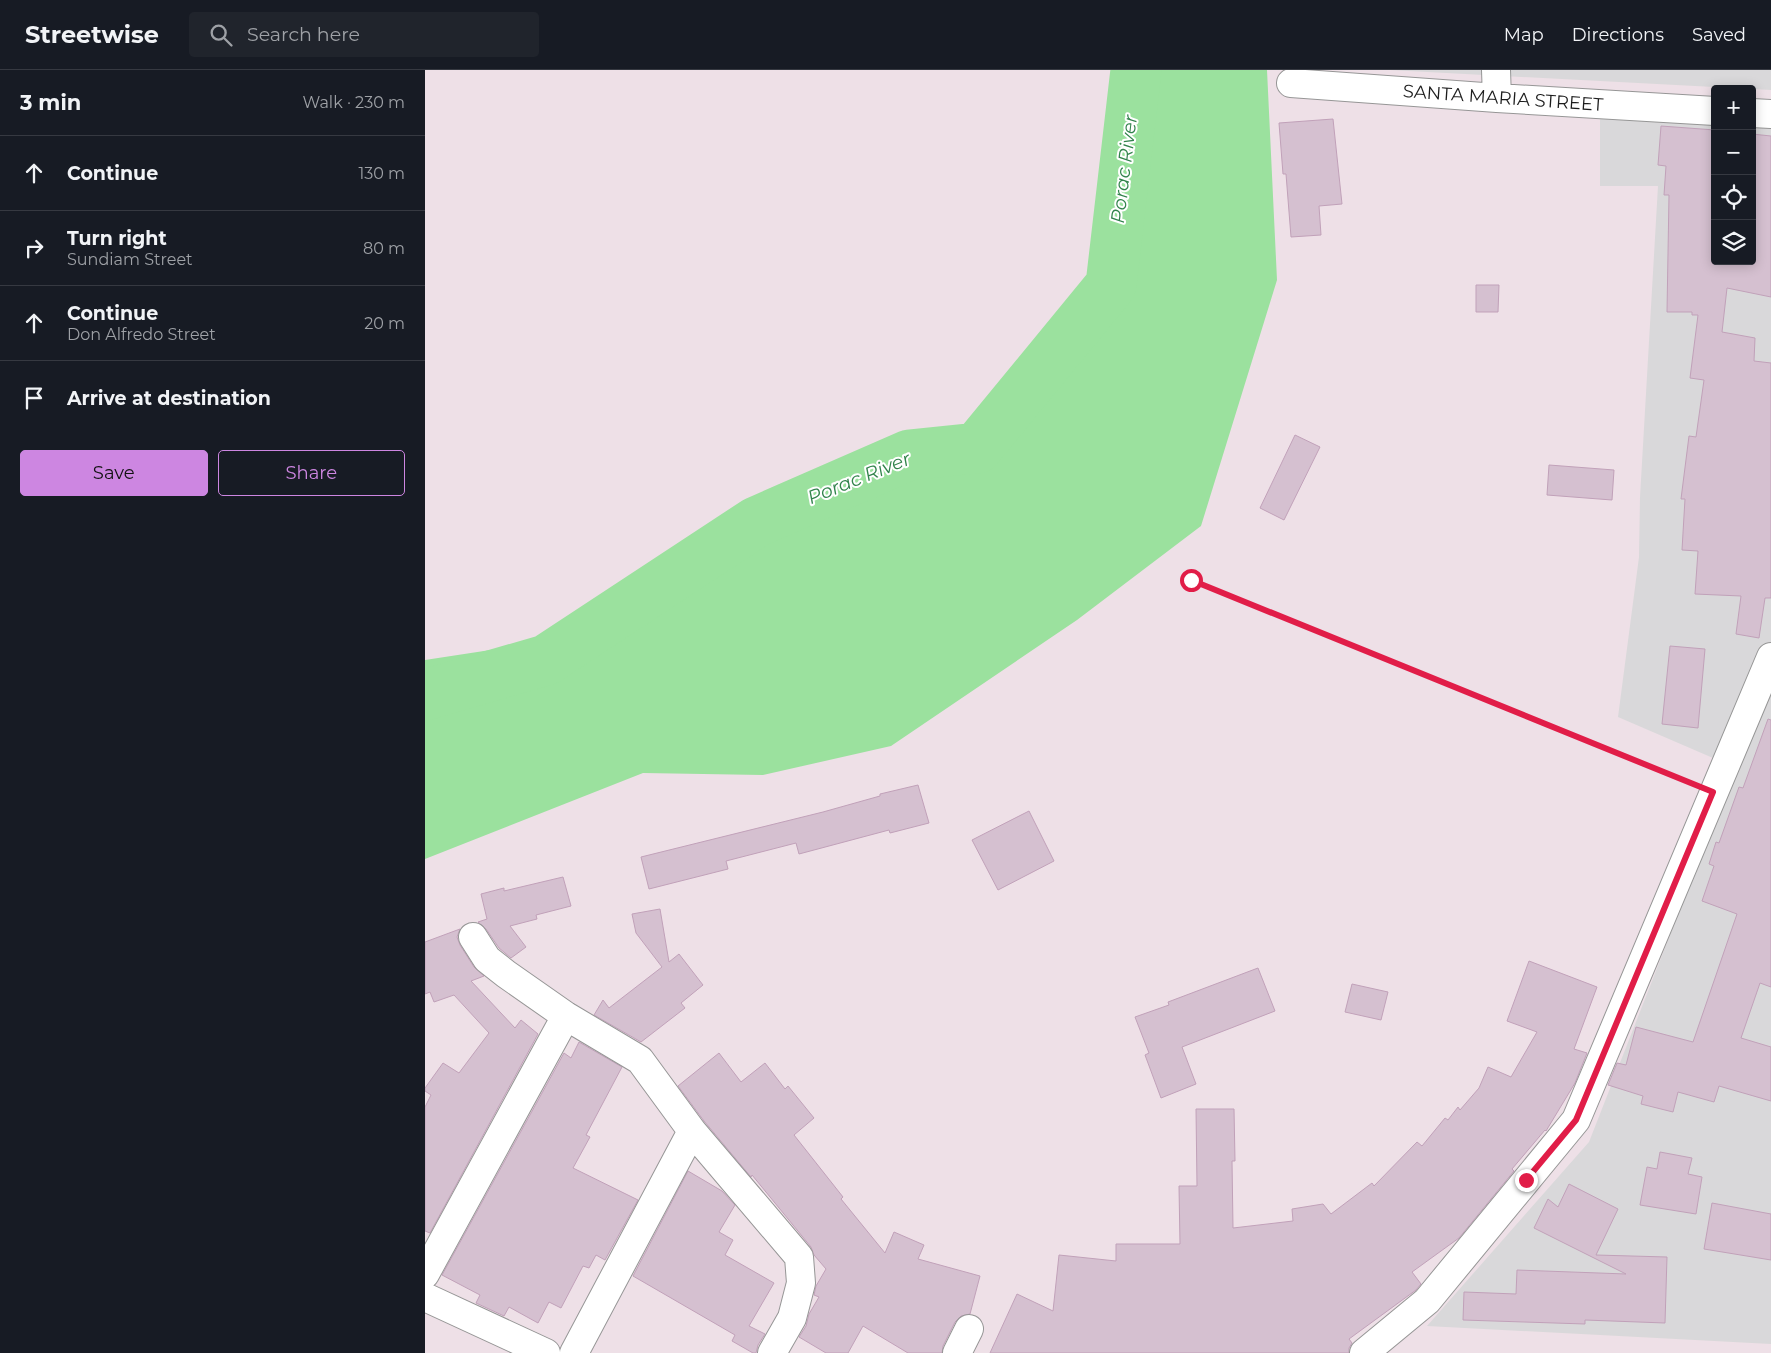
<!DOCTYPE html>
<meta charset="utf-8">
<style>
body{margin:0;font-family:Montserrat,sans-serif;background:#20242c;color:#f1f3f6}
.controls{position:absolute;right:15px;top:15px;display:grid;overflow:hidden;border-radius:5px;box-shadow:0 2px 12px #0003}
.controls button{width:45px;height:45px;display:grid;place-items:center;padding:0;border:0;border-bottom:1px solid #363941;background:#171b24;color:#f1f3f6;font:25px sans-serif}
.stop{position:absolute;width:15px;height:15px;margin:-11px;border:4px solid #e11d48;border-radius:50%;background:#fff}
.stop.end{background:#e11d48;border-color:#fff;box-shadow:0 1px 5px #0008}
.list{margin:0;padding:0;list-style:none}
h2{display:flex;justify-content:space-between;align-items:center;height:65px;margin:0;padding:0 20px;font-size:21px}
h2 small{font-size:16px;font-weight:400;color:#9ea1a6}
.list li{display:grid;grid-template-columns:32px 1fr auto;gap:15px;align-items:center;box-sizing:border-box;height:75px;padding:0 20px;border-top:1px solid #363941}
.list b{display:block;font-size:19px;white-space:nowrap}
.list p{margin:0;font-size:16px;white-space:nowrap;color:#9ea1a6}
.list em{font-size:16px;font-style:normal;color:#9ea1a6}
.actions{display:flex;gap:10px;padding:15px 20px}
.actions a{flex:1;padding:11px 0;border:1px solid #cd86e1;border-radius:5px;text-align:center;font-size:18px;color:#cd86e1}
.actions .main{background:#cd86e1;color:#111}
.icon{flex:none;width:28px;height:28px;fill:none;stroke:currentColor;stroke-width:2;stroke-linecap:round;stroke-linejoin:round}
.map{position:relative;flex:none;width:1346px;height:1283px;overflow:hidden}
header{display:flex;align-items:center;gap:30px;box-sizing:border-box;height:70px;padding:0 25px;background:#171b24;border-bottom:1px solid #363941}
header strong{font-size:24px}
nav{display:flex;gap:28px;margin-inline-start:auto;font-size:18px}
.search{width:350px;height:45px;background:#20242c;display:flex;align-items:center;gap:12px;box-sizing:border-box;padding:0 18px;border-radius:5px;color:#9ea1a6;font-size:19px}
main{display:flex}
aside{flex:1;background:#171b24}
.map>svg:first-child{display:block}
.residential{fill:#d9d8da}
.water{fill:#9be19e}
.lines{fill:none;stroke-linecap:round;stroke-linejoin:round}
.river{stroke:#9be19e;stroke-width:51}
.building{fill:#d5c0d0;stroke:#c1a1b9}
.minor-casing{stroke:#969696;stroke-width:30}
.path{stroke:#f260ff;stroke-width:3;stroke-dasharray:2.5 2.5;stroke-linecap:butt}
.minor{stroke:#fff;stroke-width:28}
.route{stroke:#e11d48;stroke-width:6}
.labels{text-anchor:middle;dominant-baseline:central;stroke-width:4;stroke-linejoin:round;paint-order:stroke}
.street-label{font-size:18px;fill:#1c1c1c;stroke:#fff}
.water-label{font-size:19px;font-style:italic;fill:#31834b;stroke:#fff}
</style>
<header>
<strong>Streetwise</strong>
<div class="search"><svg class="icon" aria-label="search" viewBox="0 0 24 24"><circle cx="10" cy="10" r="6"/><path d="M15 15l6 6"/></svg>Search here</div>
<nav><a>Map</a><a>Directions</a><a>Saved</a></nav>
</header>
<main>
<aside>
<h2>3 min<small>Walk · 230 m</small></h2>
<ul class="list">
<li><svg class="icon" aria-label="ahead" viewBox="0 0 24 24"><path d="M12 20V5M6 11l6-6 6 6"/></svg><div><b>Continue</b></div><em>130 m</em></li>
<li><svg class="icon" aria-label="right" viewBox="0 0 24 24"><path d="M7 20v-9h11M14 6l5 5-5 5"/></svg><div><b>Turn right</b><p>Sundiam Street</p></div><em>80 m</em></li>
<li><svg class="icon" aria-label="ahead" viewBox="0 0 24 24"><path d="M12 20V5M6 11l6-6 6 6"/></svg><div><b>Continue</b><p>Don Alfredo Street</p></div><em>20 m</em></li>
<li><svg class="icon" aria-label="arrive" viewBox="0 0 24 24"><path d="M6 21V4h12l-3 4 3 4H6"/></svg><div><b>Arrive at destination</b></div></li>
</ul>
<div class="actions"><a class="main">Save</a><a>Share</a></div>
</aside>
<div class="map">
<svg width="1346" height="1283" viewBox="0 0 1346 1283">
<rect width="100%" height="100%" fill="#eee0e7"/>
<path class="residential" d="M 965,0 L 1346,0 L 1346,20 L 1327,19 Z
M 1175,40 L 1290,49 L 1290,191 L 1327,191 L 1327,52 L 1346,53 L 1346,575 L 1288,688 L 1193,647 L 1214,487 L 1215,427 L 1233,116 L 1175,116 Z
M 1346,607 L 1346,1274 L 1002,1256 L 1164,1072 Z"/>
<path class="water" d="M 714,0 L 842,0 L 852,210 L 776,456 L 652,550 L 466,676 L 338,705 L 218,703 L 0,789 L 0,590 L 158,566 L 331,452 L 552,377 L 655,281 L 718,145 Z"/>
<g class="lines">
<path class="river" d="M 0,625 L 121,590 L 331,452 L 484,385 L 552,378 L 686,215 L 711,0"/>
</g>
<path class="building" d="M 908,49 L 917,134 L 894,136 L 896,165 L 866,167 L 861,104 L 858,104 L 854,53 Z
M 1236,56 L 1290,60 L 1290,191 L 1327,191 L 1327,64 L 1346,66 L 1346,227 L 1302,218 L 1297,262 L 1330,268 L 1329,291 L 1346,293 L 1346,528 L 1340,528 L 1334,568 L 1311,564 L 1316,526 L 1270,524 L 1273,481 L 1257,480 L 1260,429 L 1256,429 L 1264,366 L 1271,367 L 1279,310 L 1265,308 L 1273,245 L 1267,245 L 1267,242 L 1242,242 L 1244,125 L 1239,125 L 1241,96 L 1233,95 Z
M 1051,215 L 1074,215 L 1073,242 L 1051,242 Z
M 870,365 L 895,377 L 859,450 L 835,438 Z
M 1124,395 L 1189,400 L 1187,430 L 1122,425 Z
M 1245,576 L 1280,579 L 1273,658 L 1237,654 Z
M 1343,649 L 1346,650 L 1346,917 L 1335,913 L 1316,968 L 1346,977 L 1346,1031 L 1294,1016 L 1289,1032 L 1253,1022 L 1248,1042 L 1216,1034 L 1218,1026 L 1183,1015 L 1192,993 L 1201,995 L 1211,957 L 1268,972 L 1312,844 L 1277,831 L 1289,796 L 1284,794 L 1291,772 L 1294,773 L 1314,717 L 1318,718 Z
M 493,715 L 504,753 L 465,763 L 464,760 L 374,784 L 371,773 L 301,791 L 303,799 L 224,819 L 216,787 L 398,742 L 455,726 L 455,724 Z
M 604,741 L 629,791 L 573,820 L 547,770 Z
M 138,807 L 146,836 L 111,845 L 112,849 L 85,856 L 101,877 L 86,888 L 74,878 L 61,859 L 53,852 L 62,849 L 56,824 L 79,818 L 79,821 Z
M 235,839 L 244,892 L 254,884 L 278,915 L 256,933 L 260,938 L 216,972 L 169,945 L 178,930 L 184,938 L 237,897 L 211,863 L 207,844 Z
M 35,859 L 32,867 L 35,875 L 49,897 L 59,906 L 46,911 L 90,958 L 96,950 L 113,964 L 5,1163 L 0,1161 L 0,1037 L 6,1025 L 0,1021 L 0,1018 L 18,993 L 34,1003 L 64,963 L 29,925 L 9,932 L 5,922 L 0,924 L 0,872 Z
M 1104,891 L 1172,917 L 1149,979 L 1162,983 L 1150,1013 L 1121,1061 L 1120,1060 L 1087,1099 L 1089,1101 L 1034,1168 L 987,1202 L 996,1214 L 991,1220 L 924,1269 L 927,1273 L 924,1278 L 924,1283 L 565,1283 L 592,1224 L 628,1241 L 634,1185 L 691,1191 L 691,1174 L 755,1174 L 754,1116 L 772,1116 L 771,1039 L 809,1039 L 810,1091 L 807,1091 L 808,1158 L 868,1151 L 867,1139 L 898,1134 L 906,1144 L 947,1113 L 949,1116 L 992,1072 L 997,1076 L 1020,1048 L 1023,1050 L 1033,1037 L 1035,1040 L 1054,1018 L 1063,997 L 1086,1007 L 1112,962 L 1082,951 Z
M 833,898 L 850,941 L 757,977 L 771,1014 L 736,1028 L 720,985 L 724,983 L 710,947 L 744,935 L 743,932 Z
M 927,914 L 963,922 L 956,950 L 920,942 Z
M 154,972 L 197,997 L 161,1065 L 165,1067 L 148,1098 L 213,1130 L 180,1190 L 171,1185 L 164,1198 L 158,1196 L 136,1238 L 124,1232 L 113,1253 L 84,1237 L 79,1246 L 51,1233 L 55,1225 L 17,1205 L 139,983 L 146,988 Z
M 294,983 L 316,1012 L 340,993 L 360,1019 L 363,1016 L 389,1048 L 369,1065 L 418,1127 L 416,1129 L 460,1183 L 469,1162 L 499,1175 L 493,1189 L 555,1206 L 545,1244 L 536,1246 L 530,1252 L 518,1276 L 517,1283 L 483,1283 L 438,1256 L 423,1283 L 401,1283 L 374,1267 L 381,1256 L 384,1244 L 394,1227 L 389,1225 L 391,1216 L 401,1199 L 389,1185 L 386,1177 L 327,1105 L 326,1107 L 279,1051 L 253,1016 Z
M 1235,1082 L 1267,1088 L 1263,1104 L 1277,1107 L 1271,1144 L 1215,1135 L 1222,1097 L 1232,1099 Z
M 263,1101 L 297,1121 L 310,1135 L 294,1162 L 308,1170 L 300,1185 L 349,1213 L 324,1256 L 340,1264 L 333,1275 L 331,1283 L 328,1283 L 307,1271 L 310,1265 L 208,1206 Z
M 1144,1114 L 1193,1139 L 1171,1185 L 1242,1187 L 1240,1253 L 1160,1250 L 1160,1254 L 1038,1250 L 1039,1222 L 1091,1224 L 1092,1200 L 1201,1204 L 1109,1158 L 1123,1129 L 1133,1137 Z
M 1287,1133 L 1346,1144 L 1346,1190 L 1279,1179 Z"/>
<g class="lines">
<defs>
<path id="minor" d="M 1071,0 L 1072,28
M 866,13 L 1072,28 L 1290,41
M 1327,43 L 1346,44
M 48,867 L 62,889 L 81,904 L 141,946 L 215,990 L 267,1061 L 374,1187 L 376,1213 L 367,1248 L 347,1283
M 0,1204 L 141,946
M 0,1227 L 121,1283
M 149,1283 L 267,1061
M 532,1283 L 544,1259
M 939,1283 L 1002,1231 L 1151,1050 L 1346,587"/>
</defs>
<use href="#minor" class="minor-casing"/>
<path class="path" d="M 766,510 L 1262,712"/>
<use href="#minor" class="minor"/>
</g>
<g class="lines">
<path class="route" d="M 766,510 L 1288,722 L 1151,1050 L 1101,1110"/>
</g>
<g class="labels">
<g class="street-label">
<text transform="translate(1078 28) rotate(4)">SANTA MARIA STREET</text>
</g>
<g class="water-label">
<text transform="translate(699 99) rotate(-83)">Porac River</text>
<text transform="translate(434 408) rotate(-22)">Porac River</text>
</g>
</g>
</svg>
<div class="controls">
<button>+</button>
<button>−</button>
<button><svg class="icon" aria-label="locate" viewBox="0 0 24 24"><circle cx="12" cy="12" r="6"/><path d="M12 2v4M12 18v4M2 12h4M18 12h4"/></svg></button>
<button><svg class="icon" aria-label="layers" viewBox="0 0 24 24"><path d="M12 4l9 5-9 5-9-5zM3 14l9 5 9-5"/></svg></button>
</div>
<div class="stop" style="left:766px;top:510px"></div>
<div class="stop end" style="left:1101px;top:1110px"></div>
</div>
</main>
